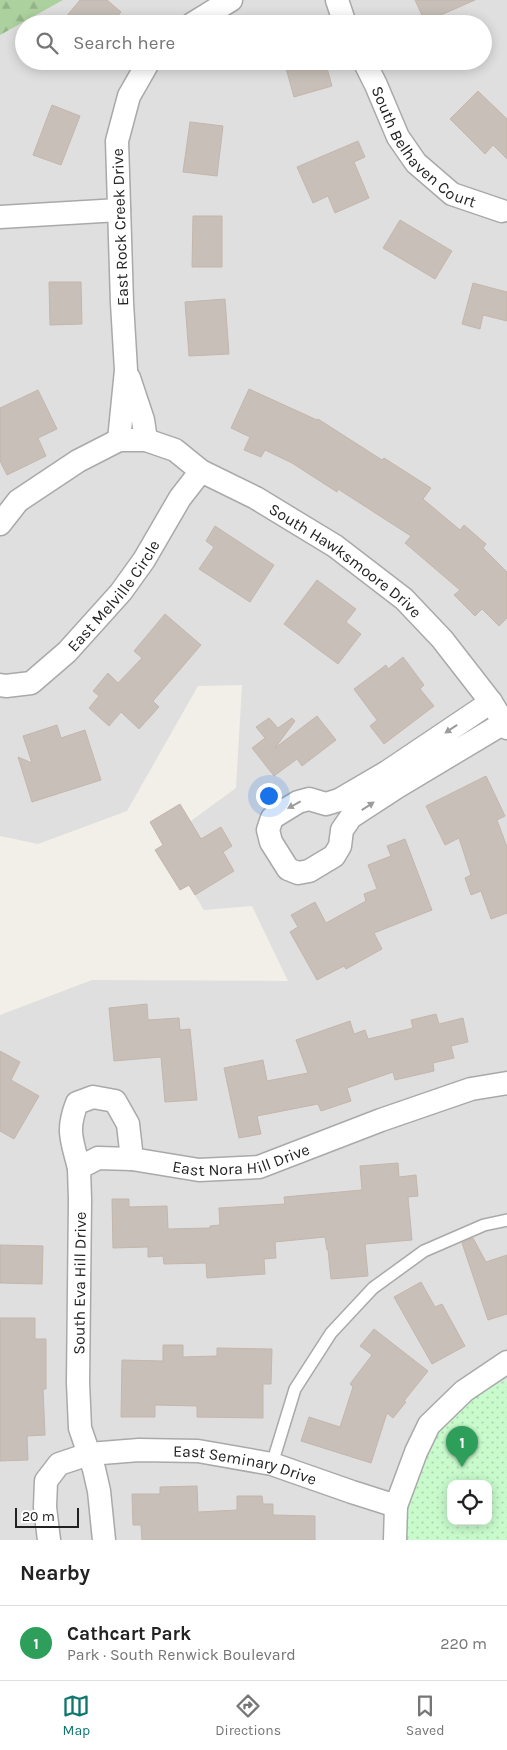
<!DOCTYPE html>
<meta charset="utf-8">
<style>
body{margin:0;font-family:Karla,sans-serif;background:#f2f2f2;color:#222}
.controls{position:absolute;right:15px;bottom:15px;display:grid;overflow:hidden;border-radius:10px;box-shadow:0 2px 12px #0003}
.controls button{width:45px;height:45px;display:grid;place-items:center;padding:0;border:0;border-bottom:1px solid #e0e0e0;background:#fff;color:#222;font:25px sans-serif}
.scale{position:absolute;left:15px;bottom:12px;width:64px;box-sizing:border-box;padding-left:5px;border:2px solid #222;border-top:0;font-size:14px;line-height:18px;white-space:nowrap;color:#222;-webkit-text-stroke:4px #fff;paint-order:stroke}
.you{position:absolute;left:268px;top:795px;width:18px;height:18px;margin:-12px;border:4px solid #fff;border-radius:50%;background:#1a73e8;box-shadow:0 0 0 8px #1a73e833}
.badge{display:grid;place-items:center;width:32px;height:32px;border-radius:50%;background:#0f766e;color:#fff;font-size:16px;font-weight:700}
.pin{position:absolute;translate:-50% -41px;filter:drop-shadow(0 1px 2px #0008)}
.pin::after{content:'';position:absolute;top:26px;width:18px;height:15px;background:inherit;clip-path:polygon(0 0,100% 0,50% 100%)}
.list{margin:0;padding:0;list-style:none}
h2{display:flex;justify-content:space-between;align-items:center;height:65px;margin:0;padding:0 20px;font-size:21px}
h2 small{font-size:16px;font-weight:400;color:#767676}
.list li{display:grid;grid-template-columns:32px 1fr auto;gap:15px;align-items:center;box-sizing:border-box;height:75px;padding:0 20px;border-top:1px solid #e0e0e0}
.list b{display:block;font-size:19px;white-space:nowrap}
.list p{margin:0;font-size:16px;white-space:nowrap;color:#767676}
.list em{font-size:16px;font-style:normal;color:#767676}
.icon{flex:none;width:28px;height:28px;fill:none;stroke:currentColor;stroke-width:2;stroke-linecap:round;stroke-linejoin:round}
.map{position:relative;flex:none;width:507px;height:1540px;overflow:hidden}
.search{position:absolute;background:#fff;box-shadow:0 2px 12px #0003;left:15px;right:15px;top:15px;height:55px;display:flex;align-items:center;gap:12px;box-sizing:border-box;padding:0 18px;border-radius:28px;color:#767676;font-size:19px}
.sheet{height:140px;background:#fff}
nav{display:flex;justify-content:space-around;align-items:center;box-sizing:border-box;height:70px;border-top:1px solid #e0e0e0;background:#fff;font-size:14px;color:#767676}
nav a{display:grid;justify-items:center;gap:2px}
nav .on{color:#0f766e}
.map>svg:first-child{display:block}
.residential{fill:#e0dfdf;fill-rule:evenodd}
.forest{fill:url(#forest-firs)}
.park{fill:url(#park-dots);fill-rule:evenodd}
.building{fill:#c7bfb8;stroke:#c4b6ab}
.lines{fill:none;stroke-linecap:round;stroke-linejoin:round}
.service-casing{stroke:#a9a9a9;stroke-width:14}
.minor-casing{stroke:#a9a9a9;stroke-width:25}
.service{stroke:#fff;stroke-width:11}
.minor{stroke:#fff;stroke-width:22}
.oneway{fill:#9c9c9c}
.labels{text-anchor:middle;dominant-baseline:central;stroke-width:5;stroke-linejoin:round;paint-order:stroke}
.street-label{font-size:16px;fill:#222;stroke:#fff}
</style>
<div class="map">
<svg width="507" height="1540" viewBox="0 0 507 1540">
<defs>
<pattern id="forest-firs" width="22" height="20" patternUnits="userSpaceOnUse" patternTransform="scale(1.25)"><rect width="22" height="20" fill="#add19e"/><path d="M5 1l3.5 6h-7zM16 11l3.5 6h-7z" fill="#95b388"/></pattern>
<pattern id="park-dots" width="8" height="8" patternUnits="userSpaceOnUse" patternTransform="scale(1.25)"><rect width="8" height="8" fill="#c8facc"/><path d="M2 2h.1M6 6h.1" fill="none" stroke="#acd6af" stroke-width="1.8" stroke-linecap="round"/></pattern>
</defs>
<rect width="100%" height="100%" fill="#f2efe9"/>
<path class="residential" d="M 0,0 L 507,0 L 507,1540 L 0,1540 L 0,1015 L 92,980 L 288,981 L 252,906 L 204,910 L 162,842 L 236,788 L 242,685 L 198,686 L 127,811 L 38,844 L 0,836 ZM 24,24 L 483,24 L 483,61 L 24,61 ZM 451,1484 L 488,1484 L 488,1521 L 451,1521 Z"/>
<path class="forest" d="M 0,0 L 63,0 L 0,35 Z"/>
<path class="park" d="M 507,1379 L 507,1540 L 400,1540 L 403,1508 L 423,1453 L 442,1426 L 463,1405 L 488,1389 ZM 451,1484 L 488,1484 L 488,1521 L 451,1521 Z"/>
<path class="building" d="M 80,0 L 107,0 L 121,12 L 111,24 L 60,24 Z
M 415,0 L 475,0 L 425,22 Z
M 284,61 L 325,61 L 332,86 L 294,97 Z
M 478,91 L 507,119 L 507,159 L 493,145 L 485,154 L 450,119 Z
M 52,105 L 80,116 L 61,165 L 33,155 Z
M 190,122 L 223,126 L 217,176 L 183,172 Z
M 358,141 L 365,157 L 354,162 L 369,198 L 335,213 L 328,196 L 313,203 L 297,167 Z
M 193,216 L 222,216 L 222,267 L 192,267 Z
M 400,220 L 452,251 L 435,279 L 383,248 Z
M 49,282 L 81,282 L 82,324 L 50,325 Z
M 473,283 L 507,292 L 507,321 L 483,315 L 480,329 L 462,324 Z
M 225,299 L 229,354 L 189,356 L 185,302 Z
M 249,389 L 317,420 L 318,419 L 382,460 L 384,458 L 431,488 L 423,499 L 460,530 L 464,525 L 486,544 L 483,548 L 507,572 L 507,618 L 499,626 L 482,609 L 475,616 L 454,595 L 460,590 L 405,543 L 411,536 L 338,489 L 337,492 L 292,463 L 265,450 L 261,457 L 244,450 L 250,437 L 231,428 Z
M 38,390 L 57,429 L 38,438 L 46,456 L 7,475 L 0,461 L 0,408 Z
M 215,526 L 274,565 L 250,602 L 199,569 L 214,547 L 206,541 Z
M 317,580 L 356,609 L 346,622 L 361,634 L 338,664 L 284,624 Z
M 165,614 L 201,645 L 153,701 L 159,707 L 139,729 L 121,712 L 109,726 L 89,708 L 99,696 L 93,691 L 108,673 L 118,683 L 142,658 L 134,651 Z
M 403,657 L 424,685 L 420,689 L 434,706 L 384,744 L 370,726 L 377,720 L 354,689 L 386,665 L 388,669 Z
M 317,716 L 336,740 L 302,766 L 297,759 L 274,776 L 252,748 L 265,738 L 256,727 L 269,718 L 278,728 L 292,718 L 295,721 L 275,748 Z
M 57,725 L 61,738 L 85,730 L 101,780 L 32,802 L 18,757 L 32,763 L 23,736 Z
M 486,776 L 505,816 L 497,820 L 507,847 L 507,913 L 491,919 L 481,891 L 471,895 L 465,878 L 471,875 L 459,838 L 445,845 L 426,806 Z
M 180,804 L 201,839 L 221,827 L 232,846 L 223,852 L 234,871 L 195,895 L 189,885 L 180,890 L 155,850 L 163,845 L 150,822 Z
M 405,839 L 432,910 L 374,933 L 382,949 L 346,969 L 344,966 L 317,980 L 290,932 L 298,927 L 291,915 L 315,902 L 326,923 L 366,901 L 364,894 L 377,889 L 368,865 L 391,856 L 387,846 Z
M 147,1004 L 148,1020 L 179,1018 L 180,1030 L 190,1029 L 197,1100 L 165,1102 L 161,1057 L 114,1061 L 109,1008 Z
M 436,1014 L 439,1024 L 463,1018 L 468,1042 L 451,1046 L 454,1058 L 433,1063 L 434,1071 L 395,1080 L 393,1072 L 347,1088 L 351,1101 L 321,1111 L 318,1104 L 257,1116 L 261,1134 L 239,1138 L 224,1068 L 263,1060 L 267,1081 L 308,1073 L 296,1040 L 350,1021 L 354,1034 L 365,1030 L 368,1039 L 413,1028 L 411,1020 Z
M 0,1051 L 20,1062 L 11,1080 L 39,1096 L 14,1139 L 0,1131 Z
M 398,1163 L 399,1177 L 416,1175 L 418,1196 L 408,1197 L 412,1240 L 365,1244 L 368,1276 L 331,1279 L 328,1250 L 327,1250 L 325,1237 L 275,1242 L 276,1258 L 264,1259 L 265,1274 L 207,1278 L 206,1263 L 164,1264 L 163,1256 L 148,1257 L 148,1247 L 113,1248 L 112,1199 L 129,1199 L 129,1207 L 167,1206 L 168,1229 L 210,1228 L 210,1226 L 220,1225 L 219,1208 L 285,1204 L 284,1197 L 362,1190 L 360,1166 Z
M 473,1238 L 486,1262 L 507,1255 L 507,1314 L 488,1320 L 462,1243 Z
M 0,1245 L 43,1246 L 42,1284 L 0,1283 Z
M 421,1282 L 435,1307 L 442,1304 L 465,1346 L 432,1364 L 394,1297 Z
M 0,1318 L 35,1318 L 35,1339 L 46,1339 L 46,1389 L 43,1389 L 45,1435 L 27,1436 L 28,1460 L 0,1461 Z
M 374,1329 L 428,1371 L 404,1401 L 406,1402 L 393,1418 L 387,1413 L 371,1463 L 301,1441 L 309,1417 L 340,1427 L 353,1387 L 350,1384 L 372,1355 L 360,1346 Z
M 163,1345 L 183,1345 L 183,1357 L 217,1356 L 217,1348 L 272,1349 L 271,1384 L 263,1384 L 263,1418 L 197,1417 L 197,1406 L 155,1405 L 155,1417 L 121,1417 L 122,1360 L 163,1361 Z
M 197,1486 L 198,1512 L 237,1510 L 237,1496 L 262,1496 L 263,1504 L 273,1504 L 273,1515 L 315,1516 L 315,1540 L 142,1540 L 141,1525 L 133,1525 L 132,1494 L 160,1494 L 160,1487 Z"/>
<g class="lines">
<defs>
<path id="service" d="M 272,1464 L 295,1389 L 331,1333 L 373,1288 L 424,1251 L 484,1225 L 507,1220"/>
<g id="minor">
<path d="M 337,0 L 345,24"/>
<path d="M 192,24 L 231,0"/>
<path id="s1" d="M 364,61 L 376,85 L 398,137 L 416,163 L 452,194 L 502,211"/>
<path d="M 0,217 L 119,210"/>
<path d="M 129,378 L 143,420 L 146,440"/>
<path d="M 119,440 L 126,370 L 122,303 L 117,141 L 129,96 L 149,61"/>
<path id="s2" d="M 0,524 L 18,501 L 78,461 L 119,440 L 146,440 L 175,450 L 201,471 L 256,498 L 335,546 L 404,599 L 442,639 L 491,702 L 507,728"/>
<path id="s3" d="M 0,685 L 6,686 L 31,683 L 67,652 L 121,592 L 144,560 L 180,498 L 201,471"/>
<path d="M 491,702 L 387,772 L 339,800 L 326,804 L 309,799 L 298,802 L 272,818 L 268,830 L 271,842 L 288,869 L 298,873 L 309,871 L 334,856 L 340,846 L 342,830 L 351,817 L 397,787 L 504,723"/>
<path id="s4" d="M 79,1168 C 72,1140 66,1131 77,1103 L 93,1097 L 115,1101 L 128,1124 L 132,1159 L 199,1170 L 259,1167 L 381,1120 L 471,1089 L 507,1083"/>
<path id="s5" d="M 49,1540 L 45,1507 L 46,1481 L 59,1464 L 89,1454 L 139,1450 L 198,1451 L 272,1464 L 352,1492 L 396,1506"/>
<path id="s6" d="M 104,1540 L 99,1491 L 94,1469 L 80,1428 L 78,1383 L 80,1200 L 79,1168 L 98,1158 L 132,1159"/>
<path d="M 395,1540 L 396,1506 L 416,1452 L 429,1425 L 464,1391 L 507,1362"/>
</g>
</defs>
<use href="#service" class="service-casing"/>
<use href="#minor" class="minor-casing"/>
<use href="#service" class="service"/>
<use href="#minor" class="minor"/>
</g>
<defs><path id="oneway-solid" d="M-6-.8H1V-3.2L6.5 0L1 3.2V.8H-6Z" transform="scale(1.25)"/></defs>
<g class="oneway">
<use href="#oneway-solid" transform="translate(451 729) rotate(146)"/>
<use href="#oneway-solid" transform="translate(294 805) rotate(152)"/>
<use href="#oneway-solid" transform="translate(368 806) rotate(-33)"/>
</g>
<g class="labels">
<g class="street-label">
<text stroke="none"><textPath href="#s1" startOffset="108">South Belhaven Court</textPath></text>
<text transform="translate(120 227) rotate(-92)">East Rock Creek Drive</text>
<text stroke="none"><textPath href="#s2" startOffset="409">South Hawksmoore Drive</textPath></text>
<text stroke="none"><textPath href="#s3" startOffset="152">East Melville Circle</textPath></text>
<text stroke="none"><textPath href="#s4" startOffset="279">East Nora Hill Drive</textPath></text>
<text stroke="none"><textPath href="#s6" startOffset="260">South Eva Hill Drive</textPath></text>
<text stroke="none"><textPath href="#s5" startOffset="270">East Seminary Drive</textPath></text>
</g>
</g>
</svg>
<div class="controls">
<button><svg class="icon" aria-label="locate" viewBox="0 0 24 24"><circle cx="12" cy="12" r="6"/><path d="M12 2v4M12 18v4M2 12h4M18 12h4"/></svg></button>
</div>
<div class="scale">20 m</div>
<div class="you"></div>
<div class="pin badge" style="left:462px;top:1467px;background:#2e9e5b">1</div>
<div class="search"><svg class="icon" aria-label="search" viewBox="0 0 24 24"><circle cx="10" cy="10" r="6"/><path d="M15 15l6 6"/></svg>Search here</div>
</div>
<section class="sheet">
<h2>Nearby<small></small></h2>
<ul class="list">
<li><span class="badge" style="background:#2e9e5b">1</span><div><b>Cathcart Park</b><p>Park · South Renwick Boulevard</p></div><em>220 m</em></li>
</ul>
</section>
<nav>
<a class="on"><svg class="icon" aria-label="map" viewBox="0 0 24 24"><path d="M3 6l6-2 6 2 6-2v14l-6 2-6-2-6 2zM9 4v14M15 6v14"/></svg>Map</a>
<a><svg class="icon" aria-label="directions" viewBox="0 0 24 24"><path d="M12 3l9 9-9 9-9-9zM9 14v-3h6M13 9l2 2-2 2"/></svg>Directions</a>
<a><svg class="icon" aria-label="saved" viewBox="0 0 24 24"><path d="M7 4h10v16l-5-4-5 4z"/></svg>Saved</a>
</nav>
